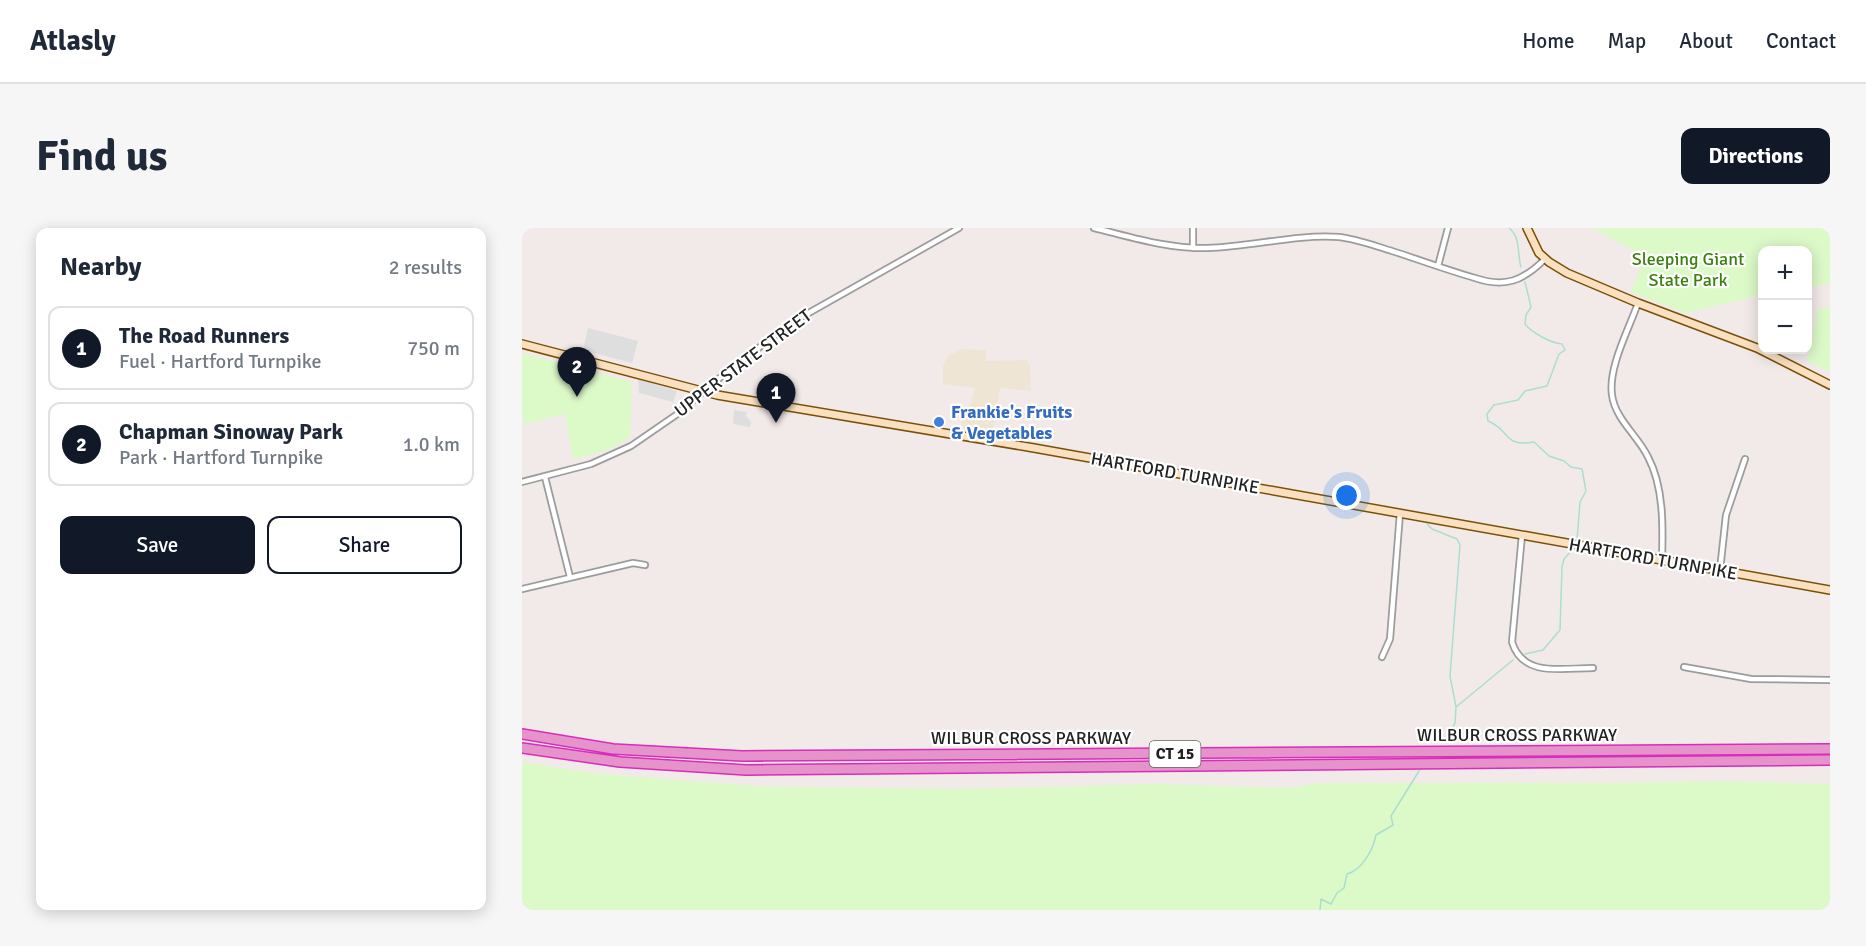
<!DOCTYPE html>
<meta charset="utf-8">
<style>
body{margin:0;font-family:Signika,sans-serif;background:#f6f6f7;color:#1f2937}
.controls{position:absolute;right:18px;top:18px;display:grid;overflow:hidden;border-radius:12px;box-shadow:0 3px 15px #0003}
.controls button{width:54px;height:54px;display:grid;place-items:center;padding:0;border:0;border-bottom:2px solid #e0e1e3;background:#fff;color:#1f2937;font:30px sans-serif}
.you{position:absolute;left:825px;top:268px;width:21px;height:21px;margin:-15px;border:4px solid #fff;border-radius:50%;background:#1a73e8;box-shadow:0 0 0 9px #1a73e833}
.badge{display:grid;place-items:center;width:39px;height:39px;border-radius:50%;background:#111827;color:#fff;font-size:20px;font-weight:700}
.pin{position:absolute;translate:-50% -50px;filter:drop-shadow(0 2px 3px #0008)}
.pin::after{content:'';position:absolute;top:32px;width:21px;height:18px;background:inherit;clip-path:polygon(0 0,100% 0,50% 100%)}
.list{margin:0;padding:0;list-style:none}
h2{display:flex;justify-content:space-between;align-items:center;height:78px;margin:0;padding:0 24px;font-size:26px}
h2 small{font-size:20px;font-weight:400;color:#747a83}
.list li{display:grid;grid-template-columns:39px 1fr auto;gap:18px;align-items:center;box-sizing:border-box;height:84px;margin:0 12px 12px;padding:0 12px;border:2px solid #e0e1e3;border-radius:12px}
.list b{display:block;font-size:22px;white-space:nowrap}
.list p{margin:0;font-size:20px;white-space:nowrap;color:#747a83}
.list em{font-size:20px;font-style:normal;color:#747a83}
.actions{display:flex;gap:12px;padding:18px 24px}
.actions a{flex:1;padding:14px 0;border:2px solid #111827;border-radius:12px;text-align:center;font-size:21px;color:#111827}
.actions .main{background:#111827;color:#fff}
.map{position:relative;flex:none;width:1308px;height:682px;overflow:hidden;border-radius:12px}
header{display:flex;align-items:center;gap:36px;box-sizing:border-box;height:84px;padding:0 30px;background:#fff;border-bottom:2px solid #e0e1e3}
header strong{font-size:28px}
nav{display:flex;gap:33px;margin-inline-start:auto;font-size:21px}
.intro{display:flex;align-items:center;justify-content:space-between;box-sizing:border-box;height:144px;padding:0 36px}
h1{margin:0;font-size:42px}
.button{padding:15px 27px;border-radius:12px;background:#111827;color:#fff;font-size:21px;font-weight:700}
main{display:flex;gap:36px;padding:0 36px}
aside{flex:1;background:#fff;border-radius:12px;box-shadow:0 3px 15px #0003}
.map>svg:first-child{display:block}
.farmland{fill:#efe5d5}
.park{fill:#dcf9c8}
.parking{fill:#dedede}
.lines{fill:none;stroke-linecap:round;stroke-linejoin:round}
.stream{stroke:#abded1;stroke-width:1.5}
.minor-casing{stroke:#9c9c9c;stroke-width:8}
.secondary-casing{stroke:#7a4f08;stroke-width:10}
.motorway-casing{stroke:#d82dba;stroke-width:12}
.minor{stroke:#fff;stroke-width:4.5}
.secondary{stroke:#f9e0c0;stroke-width:7}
.motorway{stroke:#e693cb;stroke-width:9}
.shop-dot{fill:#3f7fe0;stroke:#fff;stroke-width:2}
.labels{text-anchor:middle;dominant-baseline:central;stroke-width:4.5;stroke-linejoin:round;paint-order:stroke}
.shield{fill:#fff;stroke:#646464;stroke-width:1.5}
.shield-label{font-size:16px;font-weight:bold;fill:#222}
.park-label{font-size:18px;fill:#3c810f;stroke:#fff}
.street-label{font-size:18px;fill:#222;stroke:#fff}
.shop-label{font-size:18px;font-weight:bold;fill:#366cbe;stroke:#fff;text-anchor:start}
</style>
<header>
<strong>Atlasly</strong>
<nav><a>Home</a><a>Map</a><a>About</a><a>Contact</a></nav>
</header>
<div class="intro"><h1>Find us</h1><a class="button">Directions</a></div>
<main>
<aside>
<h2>Nearby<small>2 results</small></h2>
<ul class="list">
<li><span class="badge">1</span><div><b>The Road Runners</b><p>Fuel · Hartford Turnpike</p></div><em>750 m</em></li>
<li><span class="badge">2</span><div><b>Chapman Sinoway Park</b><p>Park · Hartford Turnpike</p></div><em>1.0 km</em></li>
</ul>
<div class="actions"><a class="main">Save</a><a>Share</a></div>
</aside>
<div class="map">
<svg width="1308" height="682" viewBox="0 0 1308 682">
<rect width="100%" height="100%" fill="#f2eae9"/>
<path class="farmland" d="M 440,121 L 464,122 L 464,133 L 505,132 L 508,136 L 509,163 L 478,160 L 470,205 L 438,201 L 444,180 L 448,179 L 453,160 L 421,156 L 421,137 L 426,128 Z"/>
<path class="park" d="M 1070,0 L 1308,0 L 1308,55 L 1286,60 L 1286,22 L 1240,22 L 1240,67 L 1163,85 L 1109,64 L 1123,28 Z
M 1308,79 L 1308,144 L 1285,133 L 1296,81 Z
M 0,125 L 110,154 L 108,209 L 88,221 L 51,232 L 43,186 L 2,196 L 0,184 Z
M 0,534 L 76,546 L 236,558 L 284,559 L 435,561 L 636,556 L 767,560 L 798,555 L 1095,555 L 1203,553 L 1308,556 L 1308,682 L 0,682 Z"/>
<path class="parking" d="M 66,100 L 116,113 L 110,135 L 61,122 Z
M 116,151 L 155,163 L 151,174 L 117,165 Z
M 212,182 L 225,184 L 224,188 L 229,194 L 228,199 L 211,196 Z"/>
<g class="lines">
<path class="stream" d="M 987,0 C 999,9 995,26 999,39
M 1003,54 L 1009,79 L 1004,87 L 1003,96 C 1010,105 1029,115 1040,116 L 1043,122 L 1037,126 L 1025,158 L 1003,163 L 996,172 L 972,177 L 965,186 L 966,193 C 990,203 980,219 1012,214 L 1027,228 L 1042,233 L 1049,239 L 1060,241 L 1064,263 L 1058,274 L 1055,312
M 905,296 L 910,301 L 935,311 L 938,317 L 928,448 L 934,479 L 933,495 L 924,513
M 1003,426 L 1021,422 L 1038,402 L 1040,339 L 1042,331 L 1050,322
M 934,479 L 991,432
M 798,682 L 799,671 L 809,676 L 815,665 L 822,660 L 825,646 C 840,642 851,622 854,607 L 871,597 L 869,588 L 897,543"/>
<defs>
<path id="minor" d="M 572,0 C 609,9 646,21 685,20 C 729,19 773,6 817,9 C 835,11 853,18 870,23 C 898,32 925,42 953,50 C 983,60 1001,53 1023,31
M 671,20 L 671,0
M 916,38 L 926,0
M 1116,75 C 1107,101 1086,139 1090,167 C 1093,191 1116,208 1126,229 C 1142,259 1141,299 1140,332
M 23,249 L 48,349
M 0,254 L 69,236 L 109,218 L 154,187 L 200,148 L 269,95 L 437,0
M 1000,307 L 990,414 C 1001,450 1041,440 1071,440
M 1198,342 L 1204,287 L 1223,231
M 0,361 L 111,335 L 123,337
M 860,429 L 868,411 L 878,285
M 1162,439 L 1229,451 L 1308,452"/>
<path id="secondary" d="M 1005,0 L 1017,25 L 1027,34 L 1045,45 L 1116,75 L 1235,120 L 1308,157
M 0,116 L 195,167 L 512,220 L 1308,362"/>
<path id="motorway" d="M 0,506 L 91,521 L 220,528 L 1308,521
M 0,520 L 98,534 L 224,542 L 1308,532"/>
</defs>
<use href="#minor" class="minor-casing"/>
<use href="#secondary" class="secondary-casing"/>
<use href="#motorway" class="motorway-casing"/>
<use href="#minor" class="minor"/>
<use href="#secondary" class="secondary"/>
<use href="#motorway" class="motorway"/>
</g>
<circle class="shop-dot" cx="417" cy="194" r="6"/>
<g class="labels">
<rect class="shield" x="627.5" y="513" width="51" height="26" rx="4.5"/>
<g class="shield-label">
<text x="653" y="526">CT 15</text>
</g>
<g class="park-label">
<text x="1166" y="31">Sleeping Giant<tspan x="1166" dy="21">State Park</tspan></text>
</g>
<g class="street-label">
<text transform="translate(221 135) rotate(-37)">UPPER STATE STREET</text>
<text transform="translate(653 245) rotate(10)">HARTFORD TURNPIKE</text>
<text transform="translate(1131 331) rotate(10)">HARTFORD TURNPIKE</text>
<text x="995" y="507">WILBUR CROSS PARKWAY</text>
<text x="509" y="510">WILBUR CROSS PARKWAY</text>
</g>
<g class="shop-label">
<text x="429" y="184">Frankie's Fruits<tspan x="429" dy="21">&amp; Vegetables</tspan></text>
</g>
</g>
</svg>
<div class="controls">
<button>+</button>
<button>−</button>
</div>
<div class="you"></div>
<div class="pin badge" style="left:254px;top:195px">1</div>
<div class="pin badge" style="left:55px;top:169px">2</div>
</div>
</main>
